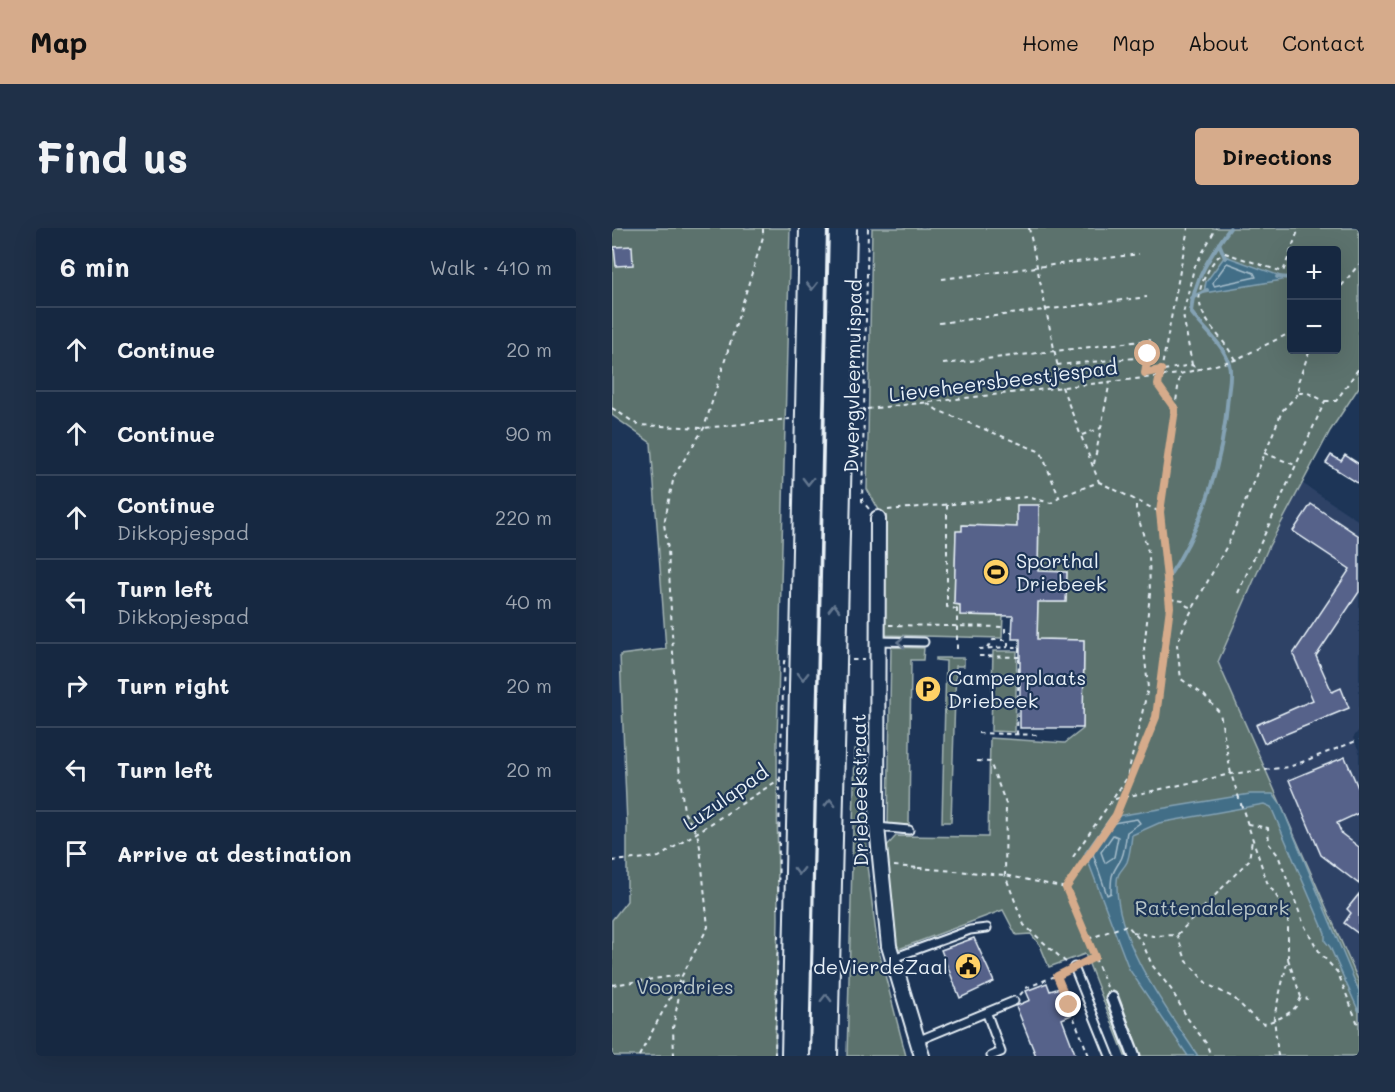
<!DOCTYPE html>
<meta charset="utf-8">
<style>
body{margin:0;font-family:Mali,sans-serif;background:#1f3048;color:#f1f3f6}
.controls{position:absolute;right:18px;top:18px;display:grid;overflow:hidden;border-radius:6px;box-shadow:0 6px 24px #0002}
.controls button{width:54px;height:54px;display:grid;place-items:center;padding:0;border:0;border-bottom:2px solid #35445a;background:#162841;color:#f1f3f6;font:30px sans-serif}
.stop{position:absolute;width:18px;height:18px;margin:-14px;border:4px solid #d6ab8b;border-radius:50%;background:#fff}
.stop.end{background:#d6ab8b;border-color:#fff;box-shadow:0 2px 6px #0008}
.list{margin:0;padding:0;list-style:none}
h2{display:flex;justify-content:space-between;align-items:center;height:78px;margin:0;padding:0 24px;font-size:26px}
h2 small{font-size:20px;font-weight:400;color:#9ea6b1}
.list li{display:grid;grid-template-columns:39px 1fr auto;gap:18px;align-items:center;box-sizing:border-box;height:84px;padding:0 24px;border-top:2px solid #35445a}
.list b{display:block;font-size:22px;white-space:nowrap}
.list p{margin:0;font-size:20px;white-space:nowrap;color:#9ea6b1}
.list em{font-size:20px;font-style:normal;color:#9ea6b1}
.icon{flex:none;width:33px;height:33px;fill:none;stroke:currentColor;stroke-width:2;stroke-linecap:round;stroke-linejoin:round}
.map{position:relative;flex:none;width:747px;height:828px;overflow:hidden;border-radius:6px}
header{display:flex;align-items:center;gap:36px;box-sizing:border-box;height:84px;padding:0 30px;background:#d6ab8b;color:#111}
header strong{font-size:28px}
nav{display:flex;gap:33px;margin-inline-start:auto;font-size:21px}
.intro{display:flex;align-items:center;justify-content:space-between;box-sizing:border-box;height:144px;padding:0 36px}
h1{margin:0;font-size:42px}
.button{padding:15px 27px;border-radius:6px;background:#d6ab8b;color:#111;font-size:21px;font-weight:700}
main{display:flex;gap:36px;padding:0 36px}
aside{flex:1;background:#162841;border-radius:6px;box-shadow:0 6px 24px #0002}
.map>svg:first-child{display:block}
.built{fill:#2e4266}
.green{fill:#5b726d;stroke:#a2b2b2;stroke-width:1.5;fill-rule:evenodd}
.water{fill:#426e87;stroke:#84a2b4;stroke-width:1.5}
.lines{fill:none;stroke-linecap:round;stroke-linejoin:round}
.shore{stroke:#a6bdcb;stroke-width:1.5}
.stream{stroke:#84a2b4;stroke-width:4}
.building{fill:#56628a;stroke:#e8f1f8;stroke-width:1.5}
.service-casing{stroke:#e8f1f8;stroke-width:11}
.pedestrian-casing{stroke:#e8f1f8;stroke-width:15}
.minor-casing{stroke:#e8f1f8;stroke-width:18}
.path{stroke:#e8f1f8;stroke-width:2;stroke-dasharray:4.5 4.5;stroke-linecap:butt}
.service{stroke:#1d3557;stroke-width:7}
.pedestrian{stroke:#1d3557;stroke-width:10}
.minor{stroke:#1d3557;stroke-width:14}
.motorway-bridge-casing{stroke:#e8f1f8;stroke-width:30;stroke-linecap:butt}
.path-bridge{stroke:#e8f1f8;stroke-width:2;stroke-dasharray:4.5 4.5;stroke-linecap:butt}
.motorway-bridge{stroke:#1d3557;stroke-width:26}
.oneway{stroke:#64778f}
.route{stroke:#d6ab8b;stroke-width:8}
.labels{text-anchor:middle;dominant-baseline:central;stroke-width:4.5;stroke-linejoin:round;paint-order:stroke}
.street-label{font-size:20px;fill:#e8f1f8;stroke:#1d3557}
.poi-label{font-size:20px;fill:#e8f1f8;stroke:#1d3557;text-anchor:start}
.park-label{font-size:20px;fill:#b7c5c7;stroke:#1d3557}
</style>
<header>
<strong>Map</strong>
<nav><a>Home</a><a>Map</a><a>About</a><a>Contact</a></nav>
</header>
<div class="intro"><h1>Find us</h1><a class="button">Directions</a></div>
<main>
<aside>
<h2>6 min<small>Walk · 410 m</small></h2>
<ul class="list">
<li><svg class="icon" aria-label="ahead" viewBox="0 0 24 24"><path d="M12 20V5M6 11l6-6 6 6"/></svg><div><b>Continue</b></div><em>20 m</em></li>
<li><svg class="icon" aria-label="ahead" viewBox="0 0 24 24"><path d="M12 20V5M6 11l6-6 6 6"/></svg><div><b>Continue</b></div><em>90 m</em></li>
<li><svg class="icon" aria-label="ahead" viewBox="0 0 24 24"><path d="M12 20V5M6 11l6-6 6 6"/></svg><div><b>Continue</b><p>Dikkopjespad</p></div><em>220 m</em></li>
<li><svg class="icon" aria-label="left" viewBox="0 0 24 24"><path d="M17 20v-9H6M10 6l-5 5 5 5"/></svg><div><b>Turn left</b><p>Dikkopjespad</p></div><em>40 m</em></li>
<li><svg class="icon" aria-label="right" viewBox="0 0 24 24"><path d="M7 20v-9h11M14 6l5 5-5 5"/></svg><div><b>Turn right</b></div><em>20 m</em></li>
<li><svg class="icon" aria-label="left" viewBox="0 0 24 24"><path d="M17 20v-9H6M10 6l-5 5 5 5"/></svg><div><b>Turn left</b></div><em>20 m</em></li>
<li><svg class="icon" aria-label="arrive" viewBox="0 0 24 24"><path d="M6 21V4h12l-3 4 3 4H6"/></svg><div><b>Arrive at destination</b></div></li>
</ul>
</aside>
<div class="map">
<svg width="747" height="828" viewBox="0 0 747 828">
<rect width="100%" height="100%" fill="#1d3557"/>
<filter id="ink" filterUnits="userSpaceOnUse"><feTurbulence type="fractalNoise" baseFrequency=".0167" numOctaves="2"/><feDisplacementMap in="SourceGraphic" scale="12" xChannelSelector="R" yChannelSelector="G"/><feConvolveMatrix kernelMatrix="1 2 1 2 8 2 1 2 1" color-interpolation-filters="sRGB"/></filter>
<g filter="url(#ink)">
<path class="built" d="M 690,255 L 747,293 L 747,502 L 741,510 L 747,523 L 747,754 L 605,435 L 657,318 Z"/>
<path class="green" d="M 0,0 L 178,0 L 165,515 L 166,691 L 163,828 L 0,828 L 0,692 L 15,673 L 15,596 L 8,427 L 54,421 L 39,215 L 0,187 Z
M 260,0 L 747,0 L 747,159 L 718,203 L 657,318 L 606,434 L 747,754 L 747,828 L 513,828 L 473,726 L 437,739 L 428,717 L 419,706 L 404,707 L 391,682 L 284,722 L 273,620 L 284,608 L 376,609 L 378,510 L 453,515 L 471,501 L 472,412 L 425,411 L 426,362 L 435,374 L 454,374 L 455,344 L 426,357 L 427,277 L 405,277 L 405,299 L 351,297 L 350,303 L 344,304 L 342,376 L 348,377 L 348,387 L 391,388 L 390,410 L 272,407 L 271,289 L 255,261 ZM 680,22 L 724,22 L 724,122 L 680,122 ZM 669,52 L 592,64 L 594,54 Z
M 279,419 L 312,420 L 311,432 L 299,432 L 297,597 L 276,596 Z
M 381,423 L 405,423 L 403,504 L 379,503 Z
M 324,430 L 352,430 L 352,438 L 344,438 L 339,594 L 330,594 L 334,433 L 324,432 Z
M 243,521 L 253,522 L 255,638 L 266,720 L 294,828 L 235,828 Z"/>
<path class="water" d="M 613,28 L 671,49 L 670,52 L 592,65 L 594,54 Z
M 638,566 L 661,566 L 669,577 L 747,763 L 747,784 L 718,719 L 713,713 L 713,705 L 659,579 L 652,576 L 547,595 L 520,607 C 519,616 518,626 515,634 C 511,642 505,644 505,654 C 503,713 554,780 586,828 L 576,828 L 517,741 L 473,625 L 499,589 Z"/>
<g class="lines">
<path class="shore" d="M 615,35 L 642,45 L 644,49 L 602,58 L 601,54 Z
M 525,591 L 528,595 L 515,604 C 513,613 513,626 508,633 C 499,647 499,648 499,665 L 495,667 L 480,623 L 501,595 Z
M 501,607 L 506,609 L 502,629 L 493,635 L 489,624 Z"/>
<path class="stream" d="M 607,15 L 613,30
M 665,49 L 680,50
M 580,70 L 595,62
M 553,354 C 591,300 611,233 616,168 C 617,158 620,145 617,136 C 612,116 590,100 579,84 C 581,52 600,25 618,0"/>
</g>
<path class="building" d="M 20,18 L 21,37 L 4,38 L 2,19 Z
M 719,227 L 729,233 L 733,227 L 747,236 L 747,256 L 714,235 Z
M 699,276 L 747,308 L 747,364 L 704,428 L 720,464 L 729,460 L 737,480 L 652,515 L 644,497 L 701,472 L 681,426 L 738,341 L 681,303 Z
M 405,277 L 427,277 L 426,343 L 455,344 L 454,374 L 426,374 L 425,411 L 472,412 L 471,500 L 408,500 L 408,411 L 400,411 L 401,388 L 348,387 L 348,377 L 342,376 L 344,303 L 350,303 L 350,297 L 405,299 Z
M 733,529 L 747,562 L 747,585 L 725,595 L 730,606 L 747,619 L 747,656 L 709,627 L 677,552 Z
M 747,666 L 747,706 L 732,695 L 739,685 L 735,681 Z
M 362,710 L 382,754 L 348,770 L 329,722 Z
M 435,755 L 438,763 L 448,760 L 459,787 L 450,791 L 464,828 L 424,828 L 404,778 L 418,772 L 414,763 Z"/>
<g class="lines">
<defs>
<path id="service" d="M 266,413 L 312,414
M 265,599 L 297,602
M 281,730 L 358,702 L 375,700
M 462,739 L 498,828
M 375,786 L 389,824 L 379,828
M 305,813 L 402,773"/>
<path id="pedestrian" d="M 500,770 L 522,828"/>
<path id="minor" d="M 266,290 L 265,599 L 277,718 L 310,828"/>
</defs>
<use href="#service" class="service-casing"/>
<use href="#pedestrian" class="pedestrian-casing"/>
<use href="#minor" class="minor-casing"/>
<path class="path" d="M 256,0 L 250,273 L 258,282
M 417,0 L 450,159 L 487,254
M 330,51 L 527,26
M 724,65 L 747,36
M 327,95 L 535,69
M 623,132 C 607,100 572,85 595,45 C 599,37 604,28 613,25 L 671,44 L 687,0
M 331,136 L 538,112 L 533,149
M 445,137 L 535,129
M 580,137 L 571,86 L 582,40 L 604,0
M 549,144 L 576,0
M 534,145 L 580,137 L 586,142
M 547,153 L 546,157 L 562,180
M 713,173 L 724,173 L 747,140
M 315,175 L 325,182 L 429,224 L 447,269
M 0,180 L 26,197 L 92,200 L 178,191
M 246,182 L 568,146 L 623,132 L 680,104
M 470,207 L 489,200
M 652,225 L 683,237
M 482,236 L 498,153
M 335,277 L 335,379 L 348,382
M 276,282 L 415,269 L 439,275 L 447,269 L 487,254 L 548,284
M 626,365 L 713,173 L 696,165 L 687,165
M 558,371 L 571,373 L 575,378 L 581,380
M 277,397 L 393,399 L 393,404 L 401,404
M 375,420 L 381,412 L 396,412 L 396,419 L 408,419
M 345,421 L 345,377
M 367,421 L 396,419
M 367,428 L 407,429 L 407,419
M 240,432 L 252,432
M 366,505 L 428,507
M 405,507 L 407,429
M 365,533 L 378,534 L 394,576 L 393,647 L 412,697 L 456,736
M 503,571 L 619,546 L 677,539 L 747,512
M 636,596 L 656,600 L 657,616 L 666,627 L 692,697 L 708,725 L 726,745 L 747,799
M 461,629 L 515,550 L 536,460 L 532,421 L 538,366 L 537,327 L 524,281 L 524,273
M 0,633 L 47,629 L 168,551 L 172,433 L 174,433
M 282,638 L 306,640 L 306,642
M 306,640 L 393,647 L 454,660
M 166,681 L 168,552
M 521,704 L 541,708 L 565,707 L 637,632 L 640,612
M 565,707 L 574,732 L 595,756 L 622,770 L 643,791 L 652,796 C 668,790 683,786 689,769
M 476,711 L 515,697 L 530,714 L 540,737 L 559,761 L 576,791 L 594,815 L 599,828
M 676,731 L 689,769 L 696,771
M 469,735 L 483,729
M 445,748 L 477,828
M 0,757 L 69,747
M 495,759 L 454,660 L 504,587 L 544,489 L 558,379 L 548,284 L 568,146
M 408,767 L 414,760 L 453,744
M 27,828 L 96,699 L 88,619 L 85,605 L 72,584 L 66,529 L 56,321 L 52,296 L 62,248 L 92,200 L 151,9 L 151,0
M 62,828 L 61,800 L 70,751
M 163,828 L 166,705
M 666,828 L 662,789 L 676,731 L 676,685 L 655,654 L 619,546 L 608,485 L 592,467 L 569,451 L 565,417 L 573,395 L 617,314 L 670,183 L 687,165 L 686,154 L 698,122"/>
<use href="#service" class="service"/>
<use href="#pedestrian" class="pedestrian"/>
<use href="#minor" class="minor"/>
<defs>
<path id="motorway-bridge" d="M 183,828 L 201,0
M 212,828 L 231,0"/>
</defs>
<use href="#motorway-bridge" class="motorway-bridge-casing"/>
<path class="path-bridge" d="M 547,153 L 549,144"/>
<use href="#motorway-bridge" class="motorway-bridge"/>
</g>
<defs><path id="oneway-chevron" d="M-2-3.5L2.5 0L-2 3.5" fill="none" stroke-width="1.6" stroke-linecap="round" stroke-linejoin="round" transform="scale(1.5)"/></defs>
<g class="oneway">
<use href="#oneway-chevron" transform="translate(200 58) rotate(91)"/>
<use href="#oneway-chevron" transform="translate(196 253) rotate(91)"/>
<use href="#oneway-chevron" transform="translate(222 380) rotate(-89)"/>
<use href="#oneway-chevron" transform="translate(289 414) rotate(-179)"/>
<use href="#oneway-chevron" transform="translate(191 448) rotate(91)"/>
<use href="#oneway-chevron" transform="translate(218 575) rotate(-89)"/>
<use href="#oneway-chevron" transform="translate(187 643) rotate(91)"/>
<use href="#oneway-chevron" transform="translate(214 770) rotate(-89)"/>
</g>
</g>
<g class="lines" filter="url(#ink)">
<path class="route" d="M 457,777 L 445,748 L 483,729 L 454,660 L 504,587 L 544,489 L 558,379 L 548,284 L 563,181 L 546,157 L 549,142 L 533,145 L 536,126"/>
</g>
<defs>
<symbol id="stadium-disc" viewBox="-11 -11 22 22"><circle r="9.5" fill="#ffd166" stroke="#1d3557"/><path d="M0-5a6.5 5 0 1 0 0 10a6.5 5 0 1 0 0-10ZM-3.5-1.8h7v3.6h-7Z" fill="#111"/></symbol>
<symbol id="parking-disc" viewBox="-11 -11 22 22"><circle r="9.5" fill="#ffd166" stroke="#1d3557"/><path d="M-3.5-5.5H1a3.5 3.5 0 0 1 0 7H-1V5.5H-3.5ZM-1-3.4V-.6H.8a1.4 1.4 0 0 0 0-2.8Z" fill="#111"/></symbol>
<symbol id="civic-disc" viewBox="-11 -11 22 22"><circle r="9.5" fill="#ffd166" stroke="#1d3557"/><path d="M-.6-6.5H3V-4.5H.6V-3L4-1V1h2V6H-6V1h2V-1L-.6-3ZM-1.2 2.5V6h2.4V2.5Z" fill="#111"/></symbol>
</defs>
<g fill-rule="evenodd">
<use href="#stadium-disc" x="369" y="329" width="30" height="30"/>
<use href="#parking-disc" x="301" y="446" width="30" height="30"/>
<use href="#civic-disc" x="341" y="723" width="30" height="30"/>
</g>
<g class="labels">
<g class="street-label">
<text transform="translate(240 148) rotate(-89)">Dwergvleermuispad</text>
<text transform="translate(391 152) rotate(-7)">Lieveheersbeestjespad</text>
<text transform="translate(247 562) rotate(-91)">Driebeekstraat</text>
<text transform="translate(113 569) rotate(-35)">Luzulapad</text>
</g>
<g class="poi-label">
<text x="404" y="332">Sporthal<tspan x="404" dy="23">Driebeek</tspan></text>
<text x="336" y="449">Camperplaats<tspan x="336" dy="23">Driebeek</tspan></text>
<text x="336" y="738" text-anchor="end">deVierdeZaal</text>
</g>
<g class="park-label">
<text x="600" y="679">Rattendalepark</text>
<text x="73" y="758">Voordries</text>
</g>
</g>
</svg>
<div class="controls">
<button>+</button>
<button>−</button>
</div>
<div class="stop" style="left:536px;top:126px"></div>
<div class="stop end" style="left:457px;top:777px"></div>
</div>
</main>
